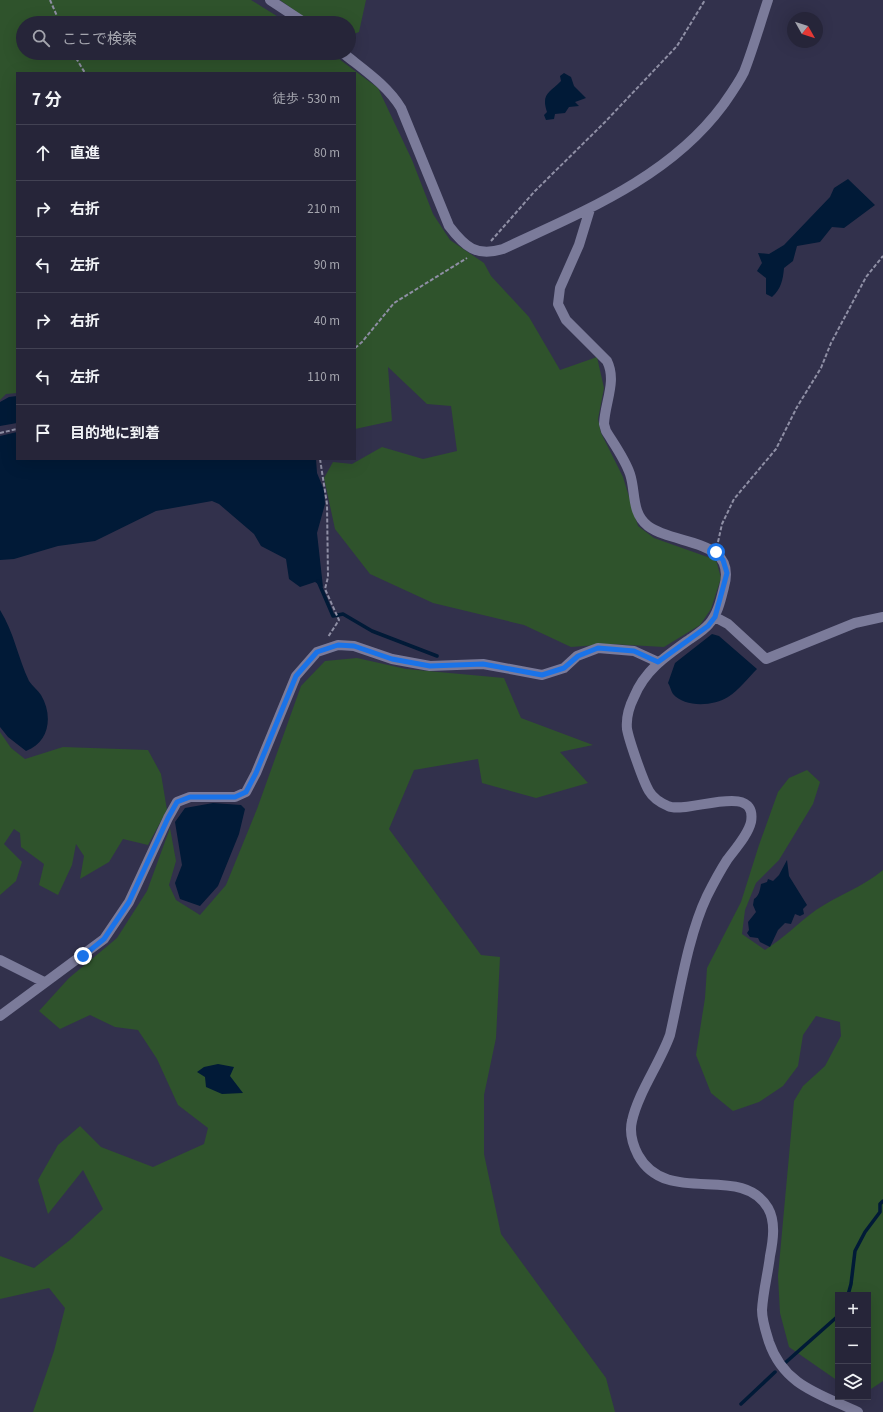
<!DOCTYPE html>
<html lang="ja">
<meta charset="utf-8">
<style>
body{margin:0;font-family:"Source Sans 3","Noto Sans JP",sans-serif;background:#2e2d41;color:#f1f3f6}
.controls{position:absolute;right:12px;bottom:12px;display:grid;overflow:hidden;border-radius:0px;box-shadow:0 4px 16px #0002}
.controls button{width:36px;height:36px;display:grid;place-items:center;padding:0;border:0;border-bottom:1px solid #424253;background:#262539;color:#f1f3f6;font:20px sans-serif}
.compass{position:absolute;left:787px;top:12px;width:36px;height:36px;border-radius:50%;background:#262539;box-shadow:0 4px 16px #0002;rotate:129deg}
.stop{position:absolute;width:12px;height:12px;margin:-9px;border:3px solid #1a73e8;border-radius:50%;background:#fff}
.stop.end{background:#1a73e8;border-color:#fff;box-shadow:0 1px 4px #0008}
.list{margin:0;padding:0;list-style:none}
h2{display:flex;justify-content:space-between;align-items:center;height:52px;margin:0;padding:0 16px;font-size:17px}
h2 small{font-size:13px;font-weight:400;color:#a4a5ae}
.list li{display:grid;grid-template-columns:26px 1fr auto;gap:12px;align-items:center;box-sizing:border-box;height:56px;padding:0 16px;border-top:1px solid #424253}
.list b{display:block;font-size:15px;white-space:nowrap}
.list em{font-size:13px;font-style:normal;color:#a4a5ae}
.icon{flex:none;width:22px;height:22px;fill:none;stroke:currentColor;stroke-width:2;stroke-linecap:round;stroke-linejoin:round}
.map{position:relative;flex:none;width:883px;height:1412px;overflow:hidden}
.search{position:absolute;background:#262539;box-shadow:0 4px 16px #0002;left:16px;top:16px;width:340px;height:44px;display:flex;align-items:center;gap:10px;box-sizing:border-box;padding:0 14px;border-radius:22px;color:#a4a5ae;font-size:15px}
.panel{position:absolute;background:#262539;box-shadow:0 4px 16px #0002;left:16px;top:72px;width:340px;height:388px;border-radius:0px}
.map>svg:first-child{display:block}
.green{fill:#2f532c}
.water{fill:#011a37}
.lines{fill:none;stroke-linecap:round;stroke-linejoin:round}
.stream{stroke:#011a37;stroke-width:3.5}
.path{stroke:#8f8fa5;stroke-width:2;stroke-dasharray:4 2;stroke-linecap:butt}
.street{stroke:#7b7b9a;stroke-width:10}
.route{stroke:#1a73e8;stroke-width:5}
</style>
<div class="map">
<svg width="883" height="1412" viewBox="0 0 883 1412">
<rect width="100%" height="100%" fill="#32314c"/>
<path class="green" d="M 0,0 L 251,0 L 288,23 L 23,23 L 23,53 L 331,53 L 378,88 L 412,160 L 433,214 L 450,240 L 484,263 L 491,276 L 529,317 L 560,370 L 597,357 L 604,388 L 598,419 L 601,433 L 623,477 L 638,526 L 654,538 L 716,560 L 721,578 L 711,609 L 700,625 L 664,647 L 611,644 L 571,647 L 524,625 L 433,603 L 370,574 L 335,529 L 324,478 L 333,462 L 352,464 L 382,447 L 423,459 L 457,451 L 451,406 L 427,404 L 388,367 L 392,421 L 355,429 L 355,73 L 17,73 L 17,393 L 6,394 L 0,400 Z
M 280,0 L 366,0 L 359,32 L 349,36 L 349,23 L 312,23 Z
M 357,658 L 406,669 L 504,678 L 521,718 L 593,745 L 560,752 L 588,783 L 536,798 L 482,783 L 478,759 L 414,770 L 389,829 L 481,955 L 500,957 L 496,1038 L 484,1095 L 484,1154 L 501,1234 L 606,1378 L 615,1412 L 33,1412 L 54,1351 L 65,1308 L 49,1288 L 0,1299 L 0,1256 L 34,1268 L 70,1240 L 103,1209 L 83,1170 L 48,1214 L 38,1180 L 58,1145 L 80,1126 L 101,1147 L 153,1167 L 204,1144 L 208,1128 L 178,1105 L 157,1059 L 138,1030 L 115,1027 L 90,1015 L 60,1029 L 39,1011 L 69,978 L 117,938 L 147,891 L 170,828 L 176,861 L 169,885 L 176,900 L 200,915 L 226,885 L 257,809 L 301,686 L 325,661 Z
M 0,732 L 11,748 L 25,759 L 63,747 L 148,750 L 161,774 L 167,810 L 148,845 L 123,839 L 109,862 L 80,879 L 84,856 L 76,844 L 72,865 L 58,895 L 39,885 L 44,864 L 21,847 L 20,833 L 14,829 L 4,844 L 22,862 L 16,881 L 0,895 Z
M 807,770 L 820,782 L 813,804 L 779,860 L 756,883 L 745,910 L 742,934 L 765,950 C 784,938 798,923 816,910 C 838,895 863,887 883,870 L 883,1381 L 868,1391 L 868,1295 L 838,1295 L 838,1381 L 789,1347 L 780,1313 L 778,1276 L 794,1101 L 803,1086 L 825,1066 L 841,1036 L 840,1022 L 816,1016 L 803,1035 L 798,1066 L 783,1086 L 759,1102 L 733,1111 L 711,1093 L 696,1055 L 705,998 L 707,968 L 741,902 L 759,845 L 778,792 L 789,778 Z"/>
<path class="water" d="M 564,73 L 571,77 L 574,86 L 586,98 L 575,102 L 579,106 L 569,107 L 565,113 L 555,114 L 554,119 L 546,120 L 544,115 L 547,112 C 541,94 549,93 561,81 L 560,76 Z
M 848,179 L 875,205 L 844,228 L 832,227 L 820,242 L 797,246 L 793,261 L 784,268 C 783,280 781,289 772,297 L 766,294 L 766,278 L 757,271 L 762,263 L 758,253 L 769,254 L 784,245 L 830,197 L 834,188 Z
M 17,396 L 17,423 L 0,426 L 0,402 L 9,397 Z
M 17,432 L 17,459 L 316,459 L 317,473 L 324,490 L 325,504 L 317,533 L 323,587 L 315,582 L 300,587 L 289,579 L 286,559 L 261,546 L 254,534 L 219,504 L 212,501 L 156,511 L 95,541 L 58,546 L 14,559 L 0,560 L 0,436 Z
M 0,610 C 14,632 18,658 29,681 C 32,686 38,690 41,695 C 53,715 50,742 26,751 L 8,737 L 0,727 Z
M 712,634 L 719,636 L 757,669 C 748,678 739,690 728,697 C 714,706 685,708 673,694 C 671,691 670,686 668,683 L 675,663 Z
M 213,803 L 241,805 L 245,809 L 239,834 L 218,886 L 200,906 L 180,899 L 175,883 L 182,865 L 175,822 L 185,808 Z
M 787,860 L 789,876 L 807,905 L 803,909 L 804,914 L 800,916 L 795,914 L 791,924 L 785,923 L 778,930 L 770,947 L 760,942 L 758,938 L 750,937 L 747,933 L 749,930 L 748,922 L 756,912 L 753,905 L 754,899 C 759,896 760,890 761,884 L 767,882 L 768,879 L 773,881 L 779,875 Z
M 218,1064 L 234,1067 L 230,1076 L 243,1093 L 222,1094 L 206,1087 L 205,1077 L 197,1072 L 204,1067 Z"/>
<g class="lines">
<path class="stream" d="M 318,581 L 333,616 L 343,614 L 372,631 L 437,656
M 848,1295 L 851,1284 L 855,1251 L 865,1232 L 880,1212 L 880,1204 L 883,1201
M 785,1363 L 838,1316
M 741,1404 L 775,1372"/>
<path class="path" d="M 50,0 L 60,23
M 73,53 L 85,73
M 491,241 L 535,191 L 605,122 L 677,46 L 705,0
M 355,348 L 362,342 L 394,303 L 467,258
M 0,433 L 17,429
M 320,459 L 327,504 L 328,577 L 325,589 L 339,620 L 328,637
M 718,542 L 722,524 L 734,499 L 776,449 L 797,407 L 821,368 L 831,343 L 866,277 L 883,256"/>
<path class="street" d="M 270,0 L 305,23
M 343,53 C 364,70 387,85 401,108 L 449,226 C 465,247 476,257 503,249 C 582,212 669,178 723,105 C 730,95 738,84 744,72 C 753,49 760,24 768,0
M 590,209 L 579,245 L 560,288 L 558,304 L 566,320 L 607,361 C 617,381 605,402 604,424 L 606,431 C 614,444 625,459 630,474 C 636,492 631,513 648,526 C 675,546 738,538 724,587 C 721,599 718,614 709,624 C 704,630 696,635 690,639 C 666,656 645,670 634,697 C 629,707 626,719 627,729 C 629,740 643,781 649,791 C 653,798 661,803 668,806 C 687,815 758,780 751,822 C 748,835 735,849 727,860 C 720,871 713,884 707,896 C 688,936 680,991 670,1035 C 660,1063 638,1093 632,1121 C 629,1133 633,1145 638,1155 C 667,1208 741,1162 768,1208 C 776,1222 773,1241 770,1256 C 768,1273 763,1292 762,1310 C 762,1321 766,1332 769,1342 C 784,1386 820,1394 858,1412
M 715,617 L 728,624 L 766,659 L 855,623 L 883,617
M 0,960 L 44,982
M 0,1016 L 104,939 L 129,902 L 168,818 L 177,802 L 190,797 L 235,797 L 246,792 L 256,773 L 296,676 L 317,652 L 338,645 L 354,646 L 392,659 L 430,666 L 483,664 L 542,675 L 564,668 L 577,656 L 598,648 L 634,651 L 658,662"/>
</g>
<g class="lines">
<path class="route" d="M 83,956 L 104,939 L 129,902 L 168,818 L 177,802 L 190,797 L 235,797 L 246,792 L 256,773 L 296,676 L 317,652 L 338,645 L 354,646 L 392,659 L 430,666 L 483,664 L 542,675 L 564,668 L 578,656 L 598,648 L 634,651 L 658,662 L 708,626 L 715,617 L 727,573 L 723,560 L 716,552"/>
</g>
</svg>
<div class="controls">
<button>+</button>
<button>−</button>
<button><svg class="icon" aria-label="layers" viewBox="0 0 24 24"><path d="M12 4l9 5-9 5-9-5zM3 14l9 5 9-5"/></svg></button>
</div>
<svg class="compass" viewBox="-18 -18 36 36"><path d="M0-13l5 13h-10z" fill="#e53935"/><path d="M0 13l5-13h-10z" fill="#a4a5ae"/></svg>
<div class="stop" style="left:716px;top:552px"></div>
<div class="stop end" style="left:83px;top:956px"></div>
<div class="search"><svg class="icon" aria-label="search" viewBox="0 0 24 24"><circle cx="10" cy="10" r="6"/><path d="M15 15l6 6"/></svg>ここで検索</div>
<section class="panel">
<h2>7 分<small>徒歩 · 530 m</small></h2>
<ul class="list">
<li><svg class="icon" aria-label="ahead" viewBox="0 0 24 24"><path d="M12 20V5M6 11l6-6 6 6"/></svg><div><b>直進</b></div><em>80 m</em></li>
<li><svg class="icon" aria-label="right" viewBox="0 0 24 24"><path d="M7 20v-9h11M14 6l5 5-5 5"/></svg><div><b>右折</b></div><em>210 m</em></li>
<li><svg class="icon" aria-label="left" viewBox="0 0 24 24"><path d="M17 20v-9H6M10 6l-5 5 5 5"/></svg><div><b>左折</b></div><em>90 m</em></li>
<li><svg class="icon" aria-label="right" viewBox="0 0 24 24"><path d="M7 20v-9h11M14 6l5 5-5 5"/></svg><div><b>右折</b></div><em>40 m</em></li>
<li><svg class="icon" aria-label="left" viewBox="0 0 24 24"><path d="M17 20v-9H6M10 6l-5 5 5 5"/></svg><div><b>左折</b></div><em>110 m</em></li>
<li><svg class="icon" aria-label="arrive" viewBox="0 0 24 24"><path d="M6 21V4h12l-3 4 3 4H6"/></svg><div><b>目的地に到着</b></div></li>
</ul>
</section>
</div>
